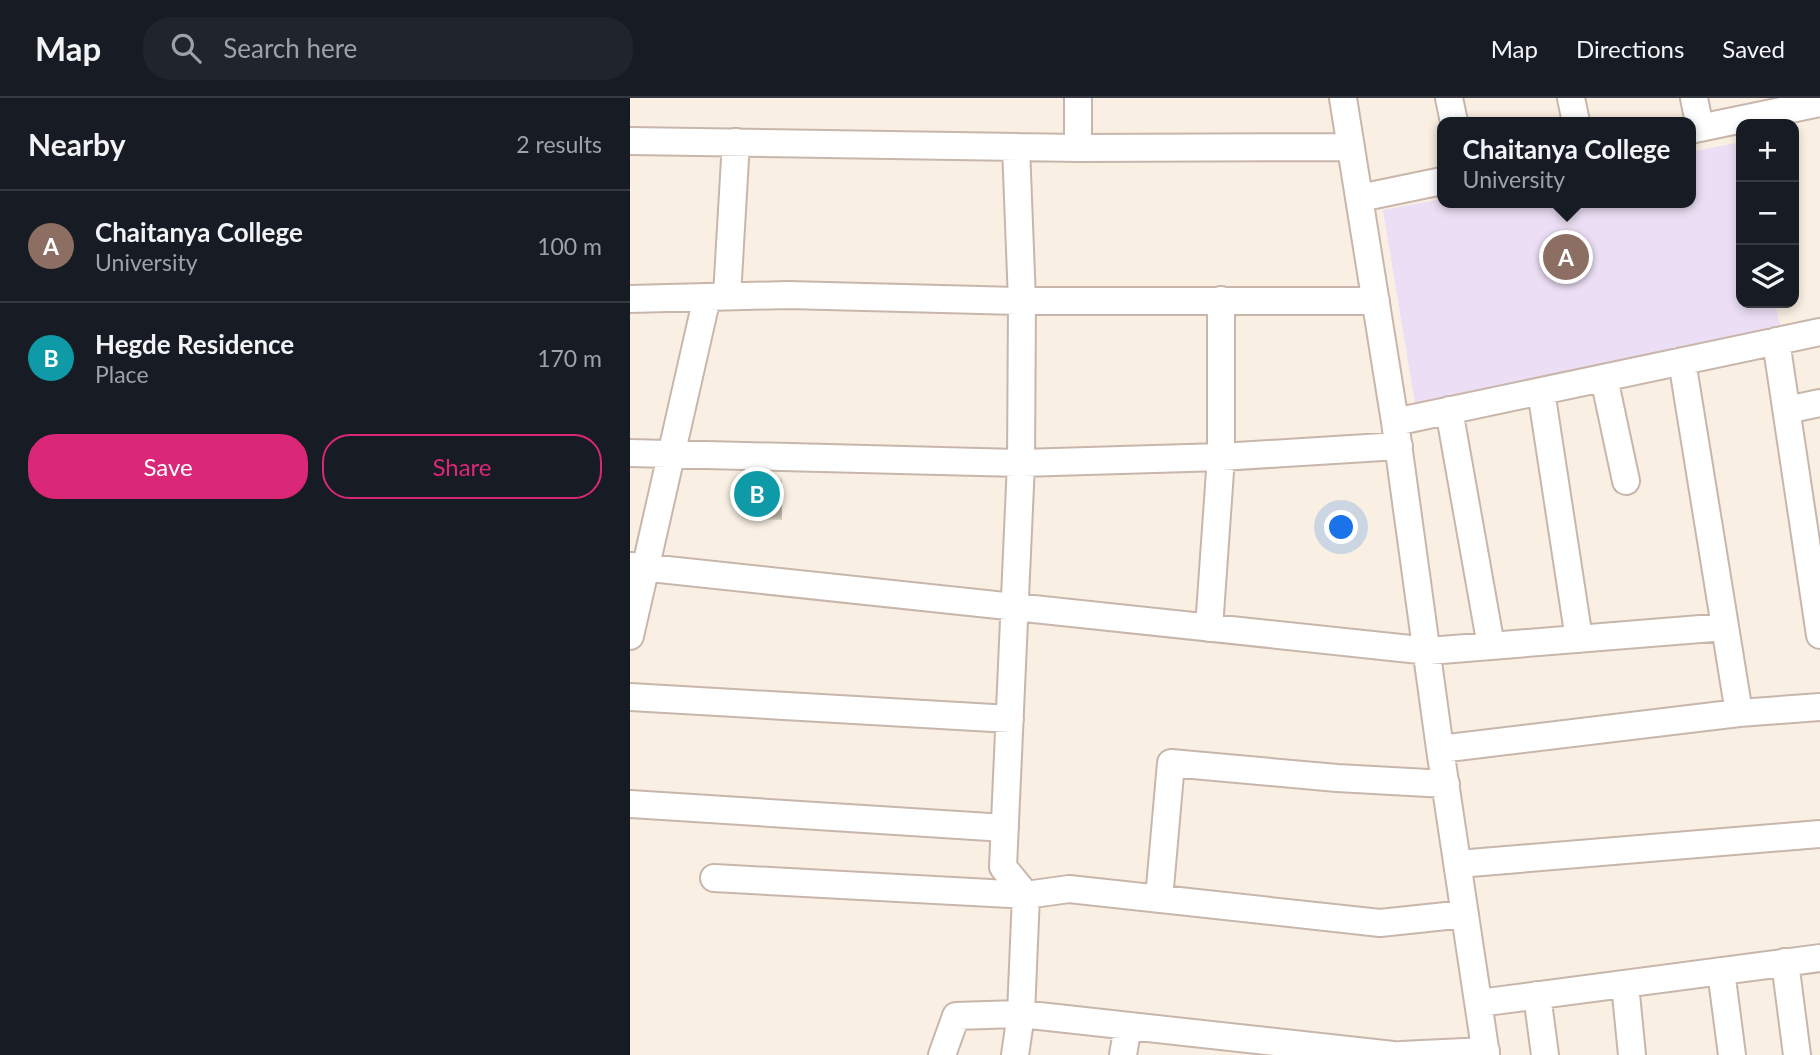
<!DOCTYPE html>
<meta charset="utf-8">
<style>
body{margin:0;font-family:Lato,sans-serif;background:#20242c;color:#f1f3f6}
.controls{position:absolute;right:21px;top:21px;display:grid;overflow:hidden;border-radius:14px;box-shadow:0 4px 10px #0003}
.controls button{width:63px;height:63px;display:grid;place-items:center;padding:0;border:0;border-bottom:2px solid #363941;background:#171b24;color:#f1f3f6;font:35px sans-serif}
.you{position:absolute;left:712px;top:430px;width:24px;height:24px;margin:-18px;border:5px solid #fff;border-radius:50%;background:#1a73e8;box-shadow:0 0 0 10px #1a73e833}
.badge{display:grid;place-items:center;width:46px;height:46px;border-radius:50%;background:#db2777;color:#fff;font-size:23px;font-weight:700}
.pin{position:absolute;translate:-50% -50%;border:4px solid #fff;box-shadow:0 2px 7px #0006}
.popup{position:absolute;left:807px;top:19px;width:259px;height:91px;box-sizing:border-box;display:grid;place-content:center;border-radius:14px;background:#171b24;filter:drop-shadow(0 2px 5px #0005);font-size:23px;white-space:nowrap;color:#9ea1a6}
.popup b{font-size:26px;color:#f1f3f6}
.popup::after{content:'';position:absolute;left:50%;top:100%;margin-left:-14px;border:14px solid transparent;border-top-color:#171b24}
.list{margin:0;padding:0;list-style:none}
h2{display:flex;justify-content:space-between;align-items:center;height:91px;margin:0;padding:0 28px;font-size:30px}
h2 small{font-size:23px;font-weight:400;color:#9ea1a6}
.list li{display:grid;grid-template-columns:46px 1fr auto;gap:21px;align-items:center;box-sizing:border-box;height:112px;padding:0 28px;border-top:2px solid #363941}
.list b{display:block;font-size:26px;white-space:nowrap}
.list p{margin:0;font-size:23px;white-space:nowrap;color:#9ea1a6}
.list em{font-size:23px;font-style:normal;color:#9ea1a6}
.actions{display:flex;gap:14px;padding:21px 28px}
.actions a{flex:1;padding:16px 0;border:2px solid #db2777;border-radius:28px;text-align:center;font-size:24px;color:#db2777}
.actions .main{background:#db2777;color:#fff}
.icon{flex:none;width:38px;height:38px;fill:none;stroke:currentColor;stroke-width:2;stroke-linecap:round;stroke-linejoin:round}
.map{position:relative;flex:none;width:1190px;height:957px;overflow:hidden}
header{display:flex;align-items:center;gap:42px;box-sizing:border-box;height:98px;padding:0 35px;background:#171b24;border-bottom:2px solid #363941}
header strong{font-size:33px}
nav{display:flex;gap:38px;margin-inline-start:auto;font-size:24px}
.search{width:490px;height:63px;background:#20242c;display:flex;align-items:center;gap:18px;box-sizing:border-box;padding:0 24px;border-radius:28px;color:#9ea1a6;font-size:26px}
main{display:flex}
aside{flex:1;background:#171b24}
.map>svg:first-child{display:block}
.education{fill:#ecdff5}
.building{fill:#ebcdbd;filter:url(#shadow)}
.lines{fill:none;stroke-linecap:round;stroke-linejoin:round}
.minor-casing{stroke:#c8b6ab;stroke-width:30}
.minor{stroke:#fff;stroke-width:26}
</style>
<header>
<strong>Map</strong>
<div class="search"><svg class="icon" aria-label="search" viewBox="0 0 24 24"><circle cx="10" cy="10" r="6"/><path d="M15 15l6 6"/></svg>Search here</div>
<nav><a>Map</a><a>Directions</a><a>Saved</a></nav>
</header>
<main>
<aside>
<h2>Nearby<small>2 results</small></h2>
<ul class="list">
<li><span class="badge" style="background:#8d6e63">A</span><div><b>Chaitanya College</b><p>University</p></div><em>100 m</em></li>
<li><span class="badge" style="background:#0f9aa8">B</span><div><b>Hegde Residence</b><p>Place</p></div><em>170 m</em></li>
</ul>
<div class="actions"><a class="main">Save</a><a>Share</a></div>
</aside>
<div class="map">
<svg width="1190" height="957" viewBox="0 0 1190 957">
<defs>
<filter id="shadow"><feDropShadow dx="8" dy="4.5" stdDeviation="2" flood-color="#0004"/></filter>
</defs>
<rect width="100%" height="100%" fill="#f9efe2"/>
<path class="education" d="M 1111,44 L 1111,205 L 1145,205 L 1151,231 L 786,311 L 753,112 L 812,101 L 812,105 L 1060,105 L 1060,54 Z"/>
<path class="building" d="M 111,375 L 147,379 L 146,417 L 106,414 Z"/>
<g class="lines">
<defs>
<path id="minor" d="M 713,0 L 765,324 L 810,651 L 856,957
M 819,0 L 824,24
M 941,0 L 946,24
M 1064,0 L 1070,30
M 1060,32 L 1190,5
M 0,43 L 448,50 L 721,49
M 448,50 L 448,0
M 730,100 L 812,83
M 97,198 L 106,44
M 0,201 L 158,197 L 392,203 L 746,203
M 1146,243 L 1190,537
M 1052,263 L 1109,615
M 974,280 L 996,383
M 911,293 L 949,541
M 819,312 L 861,548
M 1157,312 L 1190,305
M 765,324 L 1190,234
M 0,355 L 391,365 L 591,359 L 769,348
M 0,468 L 799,553 L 1095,529
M 579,530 L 591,359 L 591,202
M 0,538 L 77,199
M 0,599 L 380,621
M 810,651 L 1109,615 L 1190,609
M 0,706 L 375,730
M 828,766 L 1190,736
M 84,780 L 396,797 L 439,791 L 750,825 L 835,816
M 529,801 L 541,665 L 707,680 L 816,686
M 1155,864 L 1167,957
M 1091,873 L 1102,957
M 995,886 L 1002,957
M 907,897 L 915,957
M 849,905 L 1190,860
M 312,957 L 326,918 L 391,916 L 396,797 L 373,769 L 391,365 L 392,203 L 386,49
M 385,957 L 391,916 L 763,957
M 493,957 L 498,928
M 771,957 L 856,953"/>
</defs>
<use href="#minor" class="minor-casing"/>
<use href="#minor" class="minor"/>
</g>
</svg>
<div class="controls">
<button>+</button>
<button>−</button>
<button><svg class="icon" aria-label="layers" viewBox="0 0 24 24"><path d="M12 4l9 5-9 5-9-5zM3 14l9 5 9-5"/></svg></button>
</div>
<div class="you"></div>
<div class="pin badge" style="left:936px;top:159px;background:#8d6e63">A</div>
<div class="popup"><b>Chaitanya College</b>University</div>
<div class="pin badge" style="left:127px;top:396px;background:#0f9aa8">B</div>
</div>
</main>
